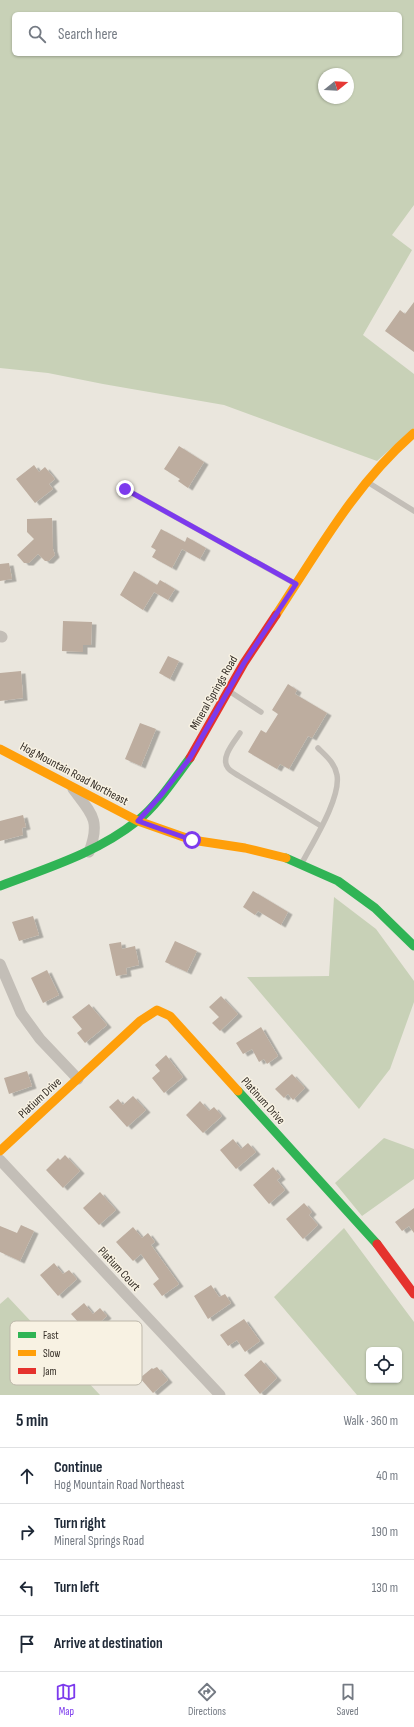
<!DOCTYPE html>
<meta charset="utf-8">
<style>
body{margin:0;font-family:"Sofia Sans Condensed",sans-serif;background:#f2f2f3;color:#1f2937}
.controls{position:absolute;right:12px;bottom:12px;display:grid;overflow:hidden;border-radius:6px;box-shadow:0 1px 3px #0004}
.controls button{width:36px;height:36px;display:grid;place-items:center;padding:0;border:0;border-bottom:1px solid #e0e1e3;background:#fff;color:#1f2937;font:20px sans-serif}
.compass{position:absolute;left:318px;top:68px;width:36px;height:36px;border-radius:50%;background:#fff;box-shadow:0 1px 3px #0004;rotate:72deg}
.stop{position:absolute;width:12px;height:12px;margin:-9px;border:3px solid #7c3aed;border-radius:50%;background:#fff}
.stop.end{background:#7c3aed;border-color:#fff;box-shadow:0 1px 4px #0008}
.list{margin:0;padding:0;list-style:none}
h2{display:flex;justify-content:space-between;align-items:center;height:52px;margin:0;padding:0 16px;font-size:17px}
h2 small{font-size:13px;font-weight:400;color:#747a83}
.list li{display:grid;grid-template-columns:26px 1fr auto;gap:12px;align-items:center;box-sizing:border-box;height:56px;padding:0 16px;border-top:1px solid #e0e1e3}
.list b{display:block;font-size:15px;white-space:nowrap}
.list p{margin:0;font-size:13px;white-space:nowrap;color:#747a83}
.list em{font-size:13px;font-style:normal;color:#747a83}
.icon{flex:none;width:22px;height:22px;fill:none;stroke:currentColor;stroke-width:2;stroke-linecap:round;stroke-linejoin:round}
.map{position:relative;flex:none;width:414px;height:1395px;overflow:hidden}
.search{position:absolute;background:#fff;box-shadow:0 1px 3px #0004;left:12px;right:12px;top:12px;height:44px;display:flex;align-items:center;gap:10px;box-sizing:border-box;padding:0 14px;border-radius:6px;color:#747a83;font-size:15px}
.sheet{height:276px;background:#fff}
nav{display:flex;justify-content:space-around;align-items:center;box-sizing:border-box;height:56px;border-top:1px solid #e0e1e3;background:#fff;font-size:11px;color:#747a83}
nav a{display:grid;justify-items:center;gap:2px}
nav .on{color:#7c3aed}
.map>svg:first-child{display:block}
.green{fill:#c8d1b7;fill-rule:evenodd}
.building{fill:#bdad9f;filter:url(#shadow)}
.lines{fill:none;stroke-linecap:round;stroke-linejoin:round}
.lane{stroke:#c3beb7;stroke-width:5.5}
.street{stroke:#c3beb7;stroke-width:11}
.fast{stroke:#30b455;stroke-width:9}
.slow{stroke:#ff9f0a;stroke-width:9}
.jam{stroke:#e5322d;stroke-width:9}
.route{stroke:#7c3aed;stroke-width:5}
.labels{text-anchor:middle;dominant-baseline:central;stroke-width:3;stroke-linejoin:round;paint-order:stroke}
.street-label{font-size:12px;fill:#332c25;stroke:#f8f2e3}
.key{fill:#f8f2e3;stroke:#bdb7aa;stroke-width:1}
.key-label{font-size:11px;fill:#332c25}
</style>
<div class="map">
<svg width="414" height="1395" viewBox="0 0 414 1395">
<defs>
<filter id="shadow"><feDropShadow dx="4.5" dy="2.5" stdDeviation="0" flood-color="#0004"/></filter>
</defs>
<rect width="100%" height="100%" fill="#eae6dd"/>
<path class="green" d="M 0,0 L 414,0 L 414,205 L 392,235 L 412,250 L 363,335 L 414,374 L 414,428 L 377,461 L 224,405 L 103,384 L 48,373 L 0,368 ZM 14,14 L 400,14 L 400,54 L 14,54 ZM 324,74 L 348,74 L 348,98 L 324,98 Z
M 334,897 L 376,929 L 414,981 L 414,1002 L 390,1069 L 359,1109 L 247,977 L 329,976 Z
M 384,1138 L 414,1149 L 414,1179 L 362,1216 L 335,1183 Z
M 344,1228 L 414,1322 L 414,1395 L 357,1395 L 274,1297 ZM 369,1350 L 399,1350 L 399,1380 L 369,1380 Z
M 8,1297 L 100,1395 L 0,1395 L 0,1304 Z"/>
<path class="building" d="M 414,302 L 414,352 L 385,331 L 400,310 L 405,314 Z
M 179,446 L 204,462 L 188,488 L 178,481 L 180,479 L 164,469 Z
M 34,465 L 39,472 L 45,467 L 55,479 L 49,484 L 53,489 L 35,503 L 16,479 Z
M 52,518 L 53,549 L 55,555 L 49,561 L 45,561 L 38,554 L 29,563 L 24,563 L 17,555 L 34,539 L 27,532 L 27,519 Z
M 161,529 L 185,542 L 187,537 L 206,548 L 200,559 L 182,549 L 172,568 L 152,557 L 156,550 L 151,547 Z
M 9,563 L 12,579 L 0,581 L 0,564 Z
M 134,571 L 157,585 L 160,580 L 175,589 L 168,600 L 154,592 L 143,610 L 120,595 Z
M 63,621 L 92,622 L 91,645 L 83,645 L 83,652 L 62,651 Z
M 168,656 L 179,661 L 170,679 L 159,673 Z
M 21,671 L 23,698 L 0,701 L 0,673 Z
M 288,684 L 297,690 L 295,694 L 327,713 L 312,738 L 308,736 L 289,769 L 280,764 L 277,769 L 248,752 L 261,730 L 266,733 L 278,714 L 272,710 Z
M 140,723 L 156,729 L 141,766 L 125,759 Z
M 23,815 L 26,827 L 22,828 L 23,835 L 0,841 L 0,821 Z
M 253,891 L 288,912 L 281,925 L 258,911 L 255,915 L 243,907 Z
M 33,916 L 39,935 L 19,941 L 12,922 Z
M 175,941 L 197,951 L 187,972 L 165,962 Z
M 121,942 L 122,949 L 135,946 L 139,965 L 126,968 L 127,974 L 116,976 L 109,944 Z
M 47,970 L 59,995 L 43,1003 L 31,978 Z
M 221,996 L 238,1014 L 220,1031 L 212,1023 L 219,1017 L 209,1007 Z
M 89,1004 L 107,1025 L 85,1043 L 77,1033 L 82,1029 L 72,1017 Z
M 261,1027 L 278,1056 L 267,1064 L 264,1059 L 259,1062 L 252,1049 L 243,1054 L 236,1043 Z
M 166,1055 L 183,1077 L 164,1093 L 152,1078 L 160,1071 L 155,1065 Z
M 27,1071 L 32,1086 L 9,1094 L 4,1078 Z
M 292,1074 L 305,1088 L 293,1100 L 288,1094 L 284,1098 L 275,1089 Z
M 133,1096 L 146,1110 L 127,1127 L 109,1107 L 118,1099 L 123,1105 Z
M 200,1101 L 209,1111 L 214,1107 L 222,1116 L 203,1133 L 186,1115 Z
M 233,1139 L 241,1149 L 248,1143 L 256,1152 L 236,1169 L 220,1150 Z
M 65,1155 L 80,1171 L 63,1188 L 46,1170 L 58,1158 L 60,1160 Z
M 273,1167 L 281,1177 L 277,1180 L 285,1190 L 269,1204 L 253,1185 Z
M 100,1192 L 116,1210 L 99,1225 L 83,1208 Z
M 304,1203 L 312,1212 L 309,1215 L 318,1225 L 303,1239 L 286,1219 Z
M 414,1208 L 414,1233 L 409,1226 L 402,1231 L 395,1222 Z
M 21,1225 L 34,1231 L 20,1261 L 0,1252 L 0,1226 L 17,1233 Z
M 133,1227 L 142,1238 L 148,1233 L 155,1242 L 151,1245 L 179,1284 L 162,1296 L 153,1284 L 159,1279 L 141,1254 L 133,1261 L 116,1242 Z
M 54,1263 L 63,1274 L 69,1270 L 77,1279 L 58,1296 L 40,1275 Z
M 211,1285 L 219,1297 L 225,1294 L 231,1303 L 208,1319 L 194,1296 Z
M 84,1303 L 93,1314 L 100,1308 L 107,1316 L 88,1333 L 71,1314 Z
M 244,1319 L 260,1341 L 245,1352 L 237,1340 L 228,1346 L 220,1335 Z
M 261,1360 L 277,1378 L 260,1394 L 244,1375 Z
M 157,1367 L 168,1380 L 153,1393 L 140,1378 L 152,1368 L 153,1369 Z"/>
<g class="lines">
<path class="lane" d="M 369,483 L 414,511
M 125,489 L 294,583
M 229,691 L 261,712
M 240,733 C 234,742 220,758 228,768 C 230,771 236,774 239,776 L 321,826
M 302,863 C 313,842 341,798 337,775 C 335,763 326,756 318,748"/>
<path class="street" d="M 0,636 L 2,637
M 73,789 C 92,814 101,820 89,852
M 0,964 L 21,1013 L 40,1039 L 78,1079
M 0,1160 L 220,1395"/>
<path class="fast" d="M 286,858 L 338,881 L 375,908 L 414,946
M 0,886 C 47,868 97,853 137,821 C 156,807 175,778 190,758
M 238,1091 L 377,1244"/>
<path class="slow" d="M 276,615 C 318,551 356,483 414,433
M 0,749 L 138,821 L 192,840 L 245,848 L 286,858
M 0,1151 L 140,1021 L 157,1010 L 170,1016 L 238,1091"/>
<path class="jam" d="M 190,758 L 244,663 L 276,615
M 377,1244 L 414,1294"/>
</g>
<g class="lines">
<path class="route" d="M 125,489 L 296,584 L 244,663 L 190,758 L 162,794 L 138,821 L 192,840"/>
</g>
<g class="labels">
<g class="street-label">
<text transform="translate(214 693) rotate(-60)">Mineral Springs Road</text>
<text transform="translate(74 774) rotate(28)">Hog Mountain Road Northeast</text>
<text transform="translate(40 1098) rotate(-43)">Platium Drive</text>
<text transform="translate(263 1101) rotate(48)">Platinum Drive</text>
<text transform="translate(119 1269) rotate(47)">Platium Court</text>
</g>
</g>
<rect x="10" y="1321" width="132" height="64" rx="6" class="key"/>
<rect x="18" y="1332" width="18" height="6" fill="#30b455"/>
<rect x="18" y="1350" width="18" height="6" fill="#ff9f0a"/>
<rect x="18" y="1368" width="18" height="6" fill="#e5322d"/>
<g class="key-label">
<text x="43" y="1339">Fast</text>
<text x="43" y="1357">Slow</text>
<text x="43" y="1375">Jam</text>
</g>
</svg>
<div class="controls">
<button><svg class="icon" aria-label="locate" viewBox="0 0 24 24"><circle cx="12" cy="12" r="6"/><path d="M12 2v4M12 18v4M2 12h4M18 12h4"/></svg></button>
</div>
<svg class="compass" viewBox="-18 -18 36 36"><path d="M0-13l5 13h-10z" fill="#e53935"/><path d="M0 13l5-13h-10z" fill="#747a83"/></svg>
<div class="stop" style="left:192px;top:840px"></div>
<div class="stop end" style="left:125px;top:489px"></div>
<div class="search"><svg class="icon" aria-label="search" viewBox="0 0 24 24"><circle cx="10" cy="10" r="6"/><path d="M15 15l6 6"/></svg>Search here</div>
</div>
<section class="sheet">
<h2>5 min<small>Walk · 360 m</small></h2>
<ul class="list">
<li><svg class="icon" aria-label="ahead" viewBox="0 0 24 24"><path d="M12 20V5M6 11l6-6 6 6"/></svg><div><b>Continue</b><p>Hog Mountain Road Northeast</p></div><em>40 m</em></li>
<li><svg class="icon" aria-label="right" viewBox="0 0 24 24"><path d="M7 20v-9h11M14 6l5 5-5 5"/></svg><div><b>Turn right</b><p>Mineral Springs Road</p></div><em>190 m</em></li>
<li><svg class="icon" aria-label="left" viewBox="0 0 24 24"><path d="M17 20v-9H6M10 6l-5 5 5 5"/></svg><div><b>Turn left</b></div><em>130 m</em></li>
<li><svg class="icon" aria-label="arrive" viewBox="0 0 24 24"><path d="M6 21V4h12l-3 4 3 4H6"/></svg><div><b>Arrive at destination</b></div></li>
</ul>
</section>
<nav>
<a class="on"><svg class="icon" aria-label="map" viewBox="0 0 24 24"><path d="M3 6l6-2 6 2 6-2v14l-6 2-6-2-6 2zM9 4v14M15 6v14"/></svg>Map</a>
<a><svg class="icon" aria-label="directions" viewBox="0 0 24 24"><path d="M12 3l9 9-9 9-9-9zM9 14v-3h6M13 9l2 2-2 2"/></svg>Directions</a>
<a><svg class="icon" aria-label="saved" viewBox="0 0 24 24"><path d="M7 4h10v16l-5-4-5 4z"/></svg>Saved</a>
</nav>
